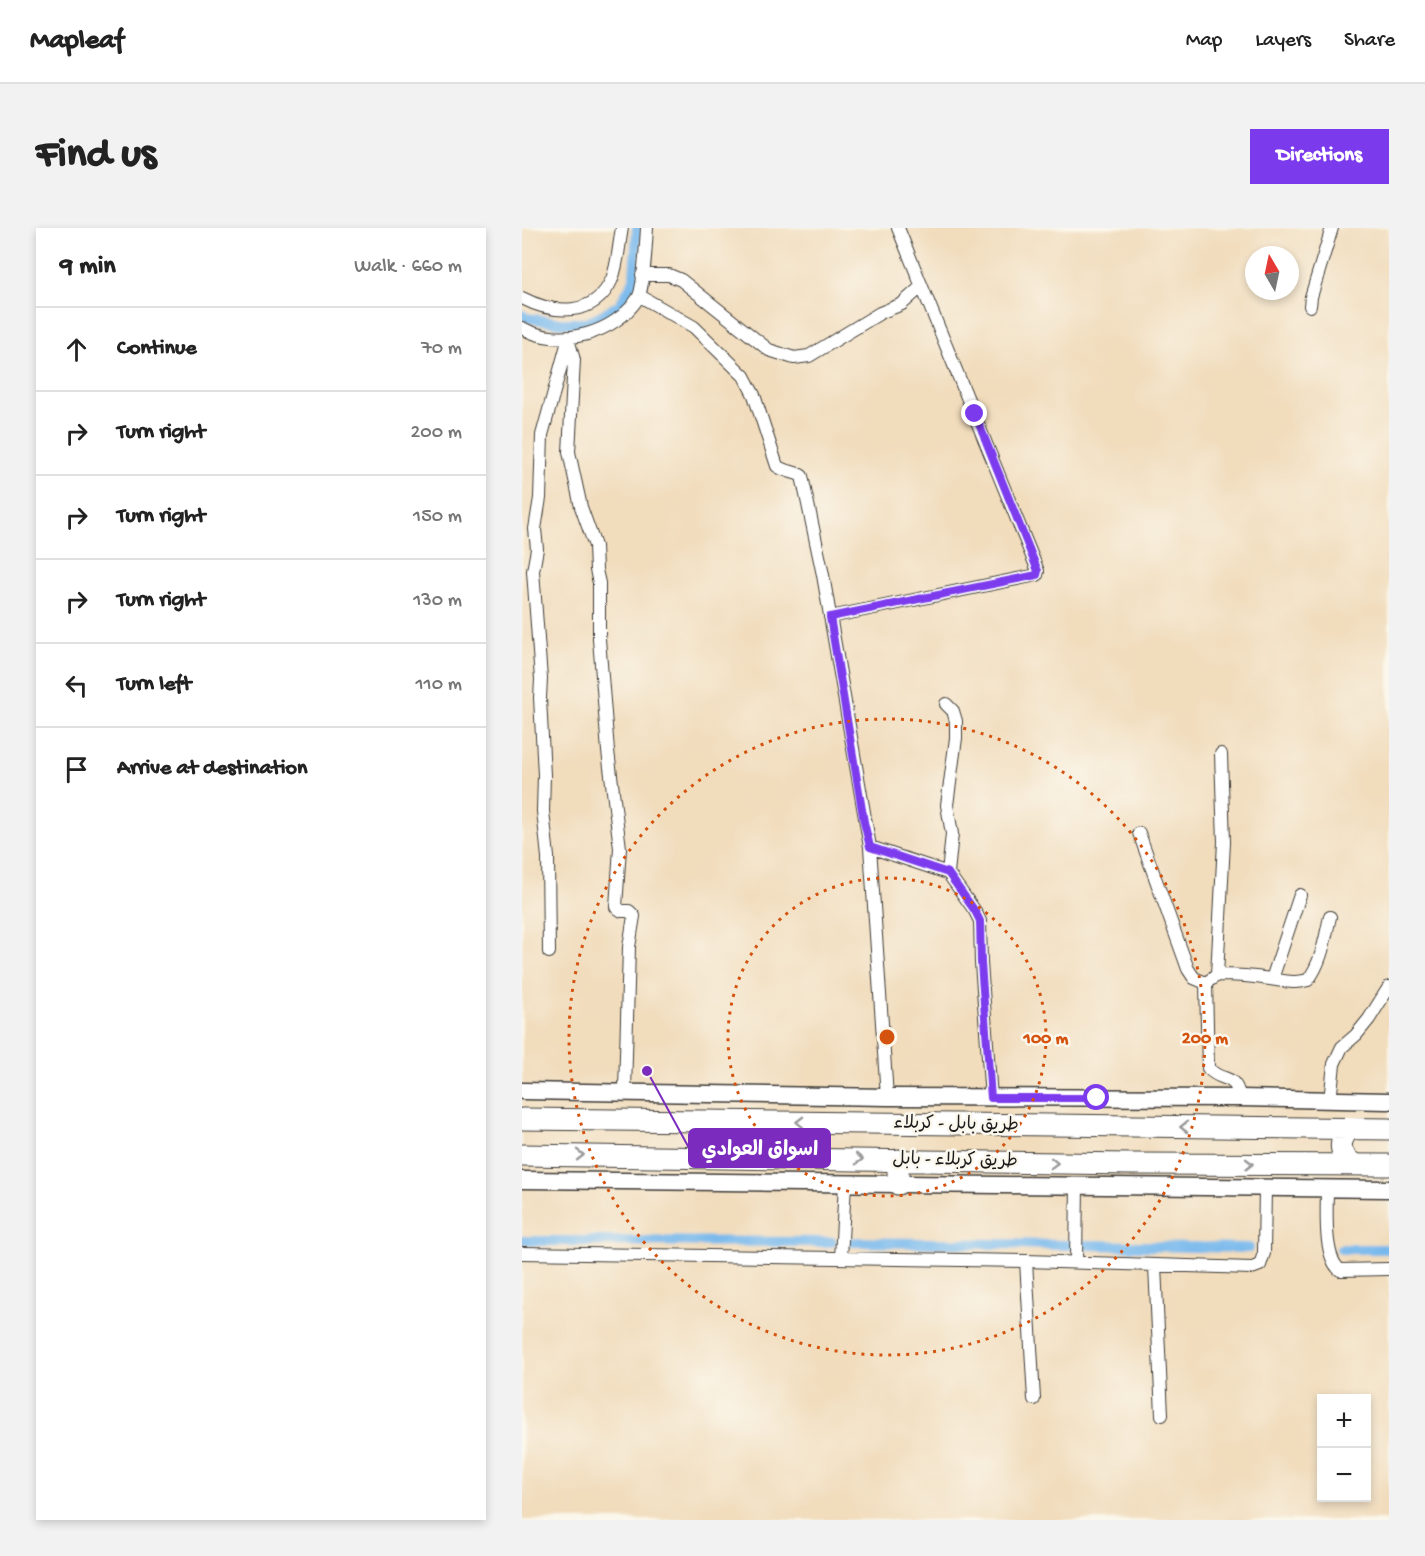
<!DOCTYPE html>
<meta charset="utf-8">
<style>
body{margin:0;font-family:"Gochi Hand","Playpen Sans Arabic",sans-serif;background:#f2f2f2;color:#222}
.controls{position:absolute;right:18px;bottom:18px;display:grid;overflow:hidden;border-radius:0px;box-shadow:0 3px 9px #0003}
.controls button{width:54px;height:54px;display:grid;place-items:center;padding:0;border:0;border-bottom:2px solid #e0e0e0;background:#fff;color:#222;font:30px sans-serif}
.compass{position:absolute;left:723px;top:18px;width:54px;height:54px;border-radius:50%;background:#fff;box-shadow:0 3px 9px #0003;rotate:351deg}
.stop{position:absolute;width:18px;height:18px;margin:-14px;border:4px solid #7c3aed;border-radius:50%;background:#fff}
.stop.end{background:#7c3aed;border-color:#fff;box-shadow:0 2px 6px #0008}
.list{margin:0;padding:0;list-style:none}
h2{display:flex;justify-content:space-between;align-items:center;height:78px;margin:0;padding:0 24px;font-size:26px}
h2 small{font-size:20px;font-weight:400;color:#767676}
.list li{display:grid;grid-template-columns:39px 1fr auto;gap:18px;align-items:center;box-sizing:border-box;height:84px;padding:0 24px;border-top:2px solid #e0e0e0}
.list b{display:block;font-size:22px;white-space:nowrap}
.list em{font-size:20px;font-style:normal;color:#767676}
.icon{flex:none;width:33px;height:33px;fill:none;stroke:currentColor;stroke-width:2;stroke-linecap:round;stroke-linejoin:round}
.map{position:relative;flex:none;width:867px;height:1292px;overflow:hidden;border-radius:0px}
header{display:flex;align-items:center;gap:36px;box-sizing:border-box;height:84px;padding:0 30px;background:#fff;border-bottom:2px solid #e0e0e0}
header strong{font-size:28px}
nav{display:flex;gap:33px;margin-inline-start:auto;font-size:21px}
.intro{display:flex;align-items:center;justify-content:space-between;box-sizing:border-box;height:144px;padding:0 36px}
h1{margin:0;font-size:42px}
.button{padding:15px 27px;border-radius:0px;background:#7c3aed;color:#fff;font-size:21px;font-weight:700}
main{display:flex;gap:36px;padding:0 36px}
aside{flex:1;background:#fff;border-radius:0px;box-shadow:0 3px 9px #0003}
.map>svg:first-child{display:block}
.lines{fill:none;stroke-linecap:round;stroke-linejoin:round}
.canal{stroke:#78b9ed;stroke-width:10}
.street-casing{stroke:#3c3934;stroke-width:14}
.secondary-casing{stroke:#3c3934;stroke-width:19}
.highway-casing{stroke:#3c3934;stroke-width:23}
.street{stroke:#fff;stroke-width:12}
.secondary{stroke:#fff;stroke-width:16}
.highway{stroke:#fff;stroke-width:21}
.oneway{stroke:#999}
.route{stroke:#7c3aed;stroke-width:8}
.ring{fill:none;stroke:#d4530e;stroke-width:3;stroke-dasharray:3 6}
.labels{text-anchor:middle;dominant-baseline:central;stroke-width:5;stroke-linejoin:round;paint-order:stroke}
.street-label{font-size:18px;fill:#1c1c1c;stroke:#fbf7ec}
.centre{fill:#d4530e;stroke:#fbf7ec;stroke-width:3}
.ring-label{font-size:18px;text-anchor:middle;font-weight:bold;fill:#d4530e;stroke:#fbf7ec;stroke-width:5;stroke-linejoin:round;paint-order:stroke}
.leader{fill:none;stroke:#7b2cbf;stroke-width:2}
.callout-dot{fill:#7b2cbf;stroke:#fbf7ec;stroke-width:2}
.callout{fill:#7b2cbf;stroke:#7b2cbf;stroke-width:2}
.callout-label{font-size:20px;text-anchor:middle;font-weight:bold;fill:#fff}
</style>
<header>
<strong>Mapleaf</strong>
<nav><a>Map</a><a>Layers</a><a>Share</a></nav>
</header>
<div class="intro"><h1>Find us</h1><a class="button">Directions</a></div>
<main>
<aside>
<h2>9 min<small>Walk · 660 m</small></h2>
<ul class="list">
<li><svg class="icon" aria-label="ahead" viewBox="0 0 24 24"><path d="M12 20V5M6 11l6-6 6 6"/></svg><div><b>Continue</b></div><em>70 m</em></li>
<li><svg class="icon" aria-label="right" viewBox="0 0 24 24"><path d="M7 20v-9h11M14 6l5 5-5 5"/></svg><div><b>Turn right</b></div><em>200 m</em></li>
<li><svg class="icon" aria-label="right" viewBox="0 0 24 24"><path d="M7 20v-9h11M14 6l5 5-5 5"/></svg><div><b>Turn right</b></div><em>150 m</em></li>
<li><svg class="icon" aria-label="right" viewBox="0 0 24 24"><path d="M7 20v-9h11M14 6l5 5-5 5"/></svg><div><b>Turn right</b></div><em>130 m</em></li>
<li><svg class="icon" aria-label="left" viewBox="0 0 24 24"><path d="M17 20v-9H6M10 6l-5 5 5 5"/></svg><div><b>Turn left</b></div><em>110 m</em></li>
<li><svg class="icon" aria-label="arrive" viewBox="0 0 24 24"><path d="M6 21V4h12l-3 4 3 4H6"/></svg><div><b>Arrive at destination</b></div></li>
</ul>
</aside>
<div class="map">
<svg width="867" height="1292" viewBox="0 0 867 1292">
<rect width="100%" height="100%" fill="#fbf7ec"/>
<filter id="ink" filterUnits="userSpaceOnUse"><feTurbulence type="fractalNoise" baseFrequency=".0167" numOctaves="2"/><feDisplacementMap in="SourceGraphic" scale="12" xChannelSelector="R" yChannelSelector="G"/><feConvolveMatrix kernelMatrix="1 2 1 2 8 2 1 2 1" color-interpolation-filters="sRGB"/></filter>
<filter id="wash" filterUnits="userSpaceOnUse"><feTurbulence type="fractalNoise" baseFrequency=".008" numOctaves="4" result="noise"/><feDisplacementMap in="SourceGraphic" scale="24" xChannelSelector="R" yChannelSelector="G"/><feGaussianBlur stdDeviation="1.35" result="paint"/><feColorMatrix in="noise" values="0 0 0 0 0 0 0 0 0 0 0 0 0 0 0 0 0 1.4 0 .05"/><feComposite in="paint" operator="in"/></filter>
<g filter="url(#wash)">
<rect width="100%" height="100%" fill="#f1dcbc"/>
<g class="lines">
<path class="canal" d="M 0,87 L 5,90 L 39,95 L 65,95 L 97,77 L 112,52 L 115,0
M 0,1013 L 310,1014
M 330,1014 L 547,1017
M 563,1017 L 727,1020
M 819,1021 L 867,1021"/>
</g>
</g>
<g filter="url(#ink)">
<g class="lines">
<defs>
<path id="street" d="M 120,47 L 147,47 L 159,52 L 247,122 L 272,130 L 287,128 L 358,85 L 380,76 L 400,58
M 118,68 L 172,99 L 222,148 L 232,167 L 255,238 C 263,244 272,243 280,248 L 301,347 L 348,619 L 365,869
M 0,70 C 31,86 73,90 90,51 C 96,36 97,16 100,0
M 788,78 L 789,69 L 810,0
M 0,100 C 38,121 93,106 116,70 C 122,61 124,13 125,0
M 46,111 L 52,132 L 47,224 L 59,279 L 73,318 L 74,342 L 77,355 L 77,411 L 86,523 L 98,620 L 94,679 L 100,683 L 107,683 L 112,688 L 107,719 L 103,863
M 308,389 L 515,347 L 516,343 L 376,0
M 424,476 L 431,483 L 434,493 L 434,510 L 425,577 L 430,606 L 426,645
M 617,605 L 666,741 L 672,750 L 684,755
M 348,619 L 426,645 L 453,683 L 458,693 L 459,735 L 469,870
M 27,724 L 26,629 L 21,583 L 22,547 L 18,470 L 19,451 L 11,343 L 15,321 L 13,301 L 18,270 L 20,207 L 46,113
M 695,747 C 713,747 730,748 748,751 C 763,753 772,756 786,752 C 800,734 803,710 808,689
M 750,751 L 778,667
M 684,755 L 695,747 L 702,614 L 699,526
M 684,755 L 686,840 C 700,856 712,843 718,870
M 808,873 L 812,836 L 820,819 L 834,807 L 847,791 L 867,759
M 805,960 C 805,981 801,1029 818,1042 L 867,1041
M 0,1025 L 504,1033 L 730,1040 L 738,1037 L 742,1025 L 743,960
M 319,1030 L 323,956
M 504,1033 L 512,1171
M 554,1034 L 555,957
M 633,1038 L 640,1187"/>
<path id="secondary" d="M 0,863 L 365,869 L 718,870 L 867,873
M 0,952 L 867,961"/>
<path id="highway" d="M 0,891 L 867,901
M 828,901 C 815,913 817,927 832,936
M 0,927 L 608,936 L 867,937
M 376,956 L 376,932"/>
</defs>
<use href="#street" class="street-casing"/>
<use href="#secondary" class="secondary-casing"/>
<use href="#highway" class="highway-casing"/>
<use href="#street" class="street"/>
<use href="#secondary" class="secondary"/>
<use href="#highway" class="highway"/>
</g>
<defs><path id="oneway-chevron" d="M-2-3.5L2.5 0L-2 3.5" fill="none" stroke-width="1.6" stroke-linecap="round" stroke-linejoin="round" transform="scale(1.5)"/></defs>
<g class="oneway">
<use href="#oneway-chevron" transform="translate(278 894) rotate(-179)"/>
<use href="#oneway-chevron" transform="translate(662 899) rotate(180)"/>
<use href="#oneway-chevron" transform="translate(58 927)"/>
<use href="#oneway-chevron" transform="translate(337 931) rotate(1)"/>
<use href="#oneway-chevron" transform="translate(532 935) rotate(1)"/>
<use href="#oneway-chevron" transform="translate(727 936)"/>
</g>
</g>
<g class="lines" filter="url(#ink)">
<path class="route" d="M 453,186 L 516,343 L 515,347 L 308,389 L 342,594 L 348,619 L 426,645 L 453,683 L 458,693 L 459,735 L 469,870 L 575,870"/>
</g>
<g class="ring">
<circle cx="365" cy="809" r="159"/>
<circle cx="365" cy="809" r="318"/>
</g>
<g class="labels">
<g class="street-label">
<text transform="translate(434 897) rotate(1)">طريق بابل - كربلاء</text>
<text transform="translate(433 933) rotate(1)">طريق كربلاء - بابل</text>
</g>
</g>
<circle cx="365" cy="809" r="9" class="centre"/>
<g class="ring-label">
<text x="524" y="815">100 m</text>
<text x="683" y="815">200 m</text>
</g>
<path class="leader" d="M125 843L167 920"/>
<circle class="callout-dot" cx="125" cy="843" r="6"/>
<rect class="callout" x="167" y="901" width="141" height="38" rx="6"/>
<g class="callout-label">
<text x="238" y="927">اسواق العوادي</text>
</g>
</svg>
<div class="controls">
<button>+</button>
<button>−</button>
</div>
<svg class="compass" viewBox="-18 -18 36 36"><path d="M0-13l5 13h-10z" fill="#e53935"/><path d="M0 13l5-13h-10z" fill="#767676"/></svg>
<div class="stop" style="left:575px;top:870px"></div>
<div class="stop end" style="left:453px;top:186px"></div>
</div>
</main>
